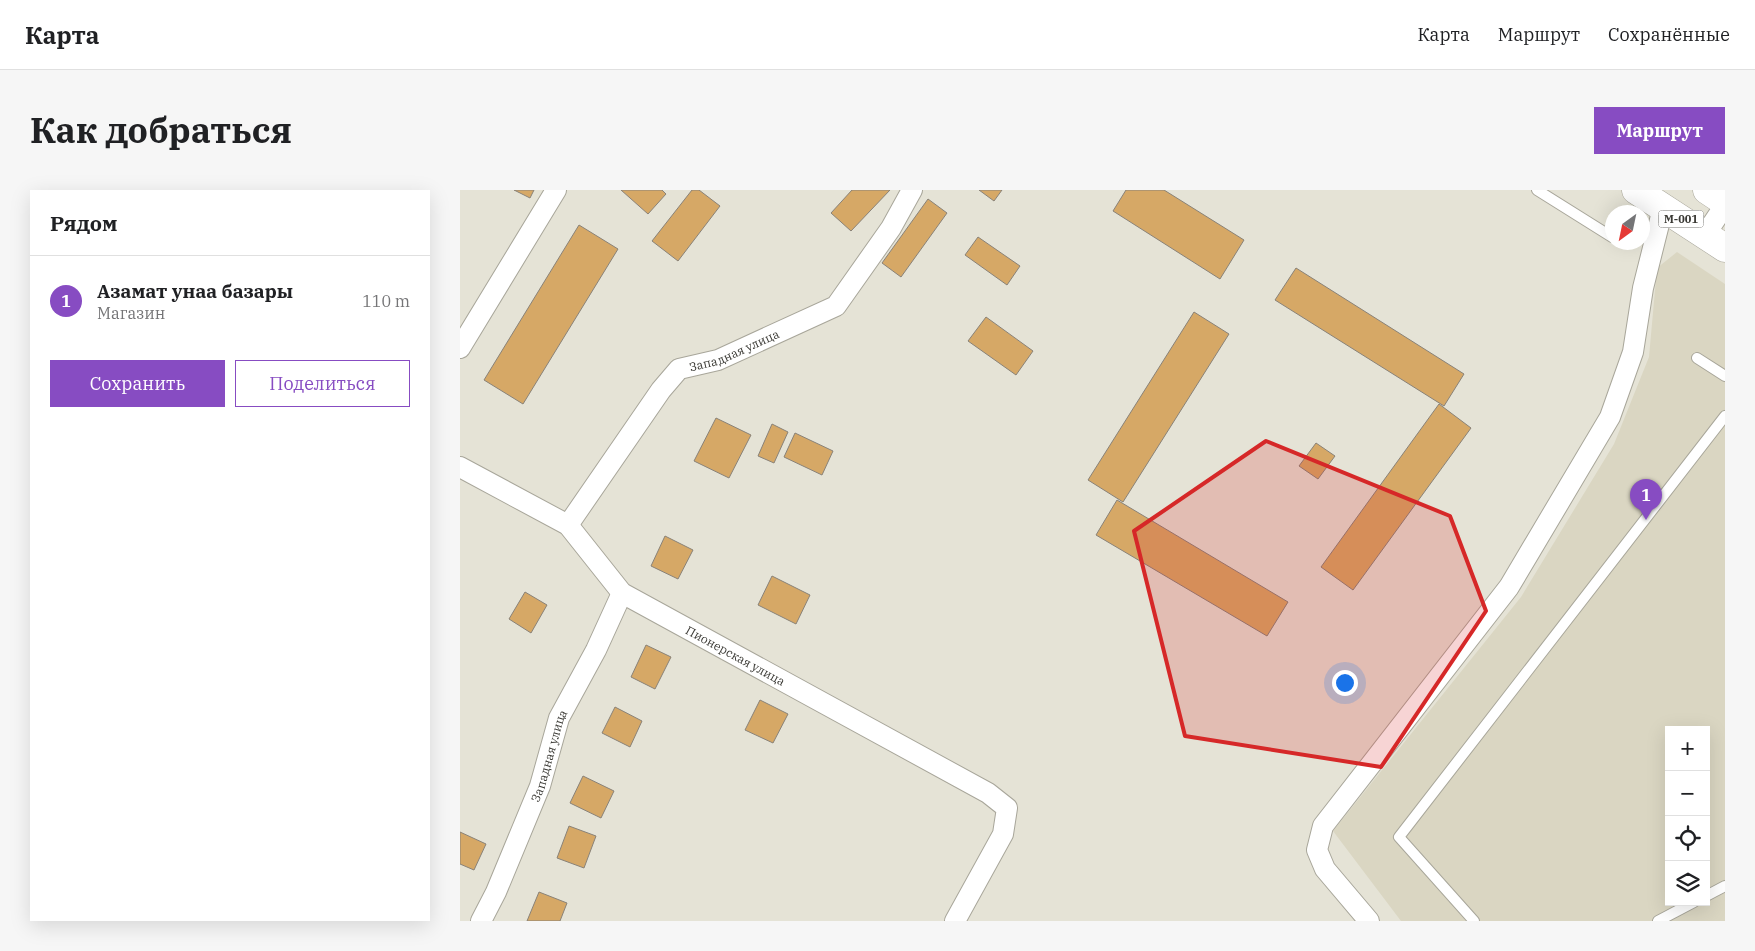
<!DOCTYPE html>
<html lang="ru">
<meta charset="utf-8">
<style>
body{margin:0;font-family:"IBM Plex Serif",serif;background:#f6f6f6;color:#202124}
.controls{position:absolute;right:15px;bottom:15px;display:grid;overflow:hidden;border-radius:0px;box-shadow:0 5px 20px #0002}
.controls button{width:45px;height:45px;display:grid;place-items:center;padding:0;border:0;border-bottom:1px solid #e0e0e0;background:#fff;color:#202124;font:25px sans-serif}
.compass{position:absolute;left:1145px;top:15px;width:45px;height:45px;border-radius:50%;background:#fff;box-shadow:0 5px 20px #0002;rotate:213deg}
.you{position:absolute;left:884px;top:492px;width:18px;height:18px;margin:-12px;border:4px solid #fff;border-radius:50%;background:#1a73e8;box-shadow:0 0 0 8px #1a73e833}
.badge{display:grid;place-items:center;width:32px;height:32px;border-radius:50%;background:#874cc2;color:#fff;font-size:16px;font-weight:700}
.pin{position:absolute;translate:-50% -41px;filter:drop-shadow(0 1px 2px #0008)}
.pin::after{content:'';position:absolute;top:26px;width:18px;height:15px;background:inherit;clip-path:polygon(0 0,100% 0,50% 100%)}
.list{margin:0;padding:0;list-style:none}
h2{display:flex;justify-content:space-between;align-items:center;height:65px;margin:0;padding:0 20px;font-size:21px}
h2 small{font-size:16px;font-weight:400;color:#757577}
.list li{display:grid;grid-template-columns:32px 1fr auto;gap:15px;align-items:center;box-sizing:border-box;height:90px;padding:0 20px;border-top:1px solid #e0e0e0}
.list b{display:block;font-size:19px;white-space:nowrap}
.list p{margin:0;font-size:16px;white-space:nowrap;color:#757577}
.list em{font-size:16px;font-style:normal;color:#757577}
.actions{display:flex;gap:10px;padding:15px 20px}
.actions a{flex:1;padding:11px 0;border:1px solid #874cc2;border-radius:0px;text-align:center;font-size:18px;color:#874cc2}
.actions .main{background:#874cc2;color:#fff}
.icon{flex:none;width:28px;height:28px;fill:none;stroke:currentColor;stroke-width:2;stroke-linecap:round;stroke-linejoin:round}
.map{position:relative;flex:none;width:1265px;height:731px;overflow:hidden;border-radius:0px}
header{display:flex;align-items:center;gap:30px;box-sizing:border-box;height:70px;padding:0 25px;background:#fff;border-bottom:1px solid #e0e0e0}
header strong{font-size:24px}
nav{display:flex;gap:28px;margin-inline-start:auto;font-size:18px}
.intro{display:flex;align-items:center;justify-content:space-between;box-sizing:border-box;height:120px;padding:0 30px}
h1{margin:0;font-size:35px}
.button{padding:12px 22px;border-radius:0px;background:#874cc2;color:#fff;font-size:18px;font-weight:700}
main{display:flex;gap:30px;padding:0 30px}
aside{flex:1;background:#fff;border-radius:0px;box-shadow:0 5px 20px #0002}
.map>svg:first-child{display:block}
.built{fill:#dad6c2;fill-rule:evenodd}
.building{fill:#d6a866;stroke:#898278}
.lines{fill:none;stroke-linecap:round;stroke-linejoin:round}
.service-casing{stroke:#a8a69a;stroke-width:12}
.minor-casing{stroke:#a8a69a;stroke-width:22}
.primary-casing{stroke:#a8a69a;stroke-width:29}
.service{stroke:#fff;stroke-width:10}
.minor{stroke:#fff;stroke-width:20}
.primary{stroke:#fff;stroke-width:28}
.marked{fill:#d62828;fill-opacity:0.2;stroke:#d62828;stroke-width:4;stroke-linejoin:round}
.labels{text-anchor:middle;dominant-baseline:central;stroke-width:4;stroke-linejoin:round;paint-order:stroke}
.shield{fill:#fff;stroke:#757471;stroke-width:1}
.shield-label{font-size:11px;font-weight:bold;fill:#3a3934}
.street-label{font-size:12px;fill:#3a3934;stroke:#fff}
</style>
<header>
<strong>Карта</strong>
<nav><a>Карта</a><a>Маршрут</a><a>Сохранённые</a></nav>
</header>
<div class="intro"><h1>Как добраться</h1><a class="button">Маршрут</a></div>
<main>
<aside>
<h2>Рядом<small></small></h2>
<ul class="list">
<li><span class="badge">1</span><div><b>Азамат унаа базары</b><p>Магазин</p></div><em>110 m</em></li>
</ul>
<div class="actions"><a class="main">Сохранить</a><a>Поделиться</a></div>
</aside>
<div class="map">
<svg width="1265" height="731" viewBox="0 0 1265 731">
<rect width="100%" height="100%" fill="#e5e3d6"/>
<path class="built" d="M 1217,62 L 1265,94 L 1265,731 L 941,731 L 873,641 L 1061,407 L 1154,254 L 1189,167 L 1197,78 ZM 1209,540 L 1246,540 L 1246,712 L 1209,712 Z"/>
<path class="building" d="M 54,0 L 74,0 L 70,8 Z
M 161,0 L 202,0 L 206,4 L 188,24 Z
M 232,0 L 239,0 L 260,16 L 218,71 L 192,51 Z
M 392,0 L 430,0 L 391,41 L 371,23 Z
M 519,0 L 542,0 L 534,11 Z
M 666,0 L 704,0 L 784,50 L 760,89 L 653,21 Z
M 468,9 L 487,23 L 441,87 L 422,73 Z
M 119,35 L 158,59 L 63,214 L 24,190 Z
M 518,47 L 560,76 L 547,95 L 505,65 Z
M 836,78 L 1004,184 L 984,216 L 815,110 Z
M 734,122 L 769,144 L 663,312 L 628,290 Z
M 526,127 L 573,161 L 556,185 L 508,151 Z
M 979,214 L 1011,238 L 893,400 L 861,377 Z
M 256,228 L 291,245 L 269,288 L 234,271 Z
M 312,234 L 328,242 L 314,273 L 298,266 Z
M 335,243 L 373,261 L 362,285 L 324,267 Z
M 856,253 L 875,266 L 858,289 L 839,276 Z
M 657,310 L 828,412 L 807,446 L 636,345 Z
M 205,346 L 233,360 L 218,389 L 191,376 Z
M 312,386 L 350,405 L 336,434 L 298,415 Z
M 65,402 L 87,415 L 71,443 L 49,429 Z
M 186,455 L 211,467 L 195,499 L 171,487 Z
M 300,510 L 328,524 L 313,553 L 285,540 Z
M 155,517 L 182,531 L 170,557 L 142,543 Z
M 123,586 L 154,601 L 141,628 L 110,613 Z
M 109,636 L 136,646 L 124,678 L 97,668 Z
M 0,642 L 26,654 L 14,680 L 0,674 Z
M 79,702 L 107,713 L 100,731 L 67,731 Z"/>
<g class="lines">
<defs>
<path id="service" d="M 1077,0 L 1152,47
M 1162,52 L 1171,52
M 1237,168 L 1265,186
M 1246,706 L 1265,696
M 1014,731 L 939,647 L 1265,226
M 1198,731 L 1234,712"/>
<g id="minor">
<path d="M 1245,45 L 1265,15"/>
<path d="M 0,158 L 96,0"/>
<path id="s1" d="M 0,277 L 108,335 L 162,403 L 528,603 L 547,618 L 543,644 L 495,731"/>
<path id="s2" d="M 108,335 L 201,200 L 219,179 L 258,170 L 376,116 L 431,38 L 452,0"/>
<path id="s3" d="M 21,731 L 36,702 L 80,596 L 99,528 L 136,460 L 162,403"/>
<path d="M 909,731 L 865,679 L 857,660 L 863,636 L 1049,397 L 1150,227 L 1173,162 L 1183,98 L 1203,18"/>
</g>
<path id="primary" d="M 1176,0 L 1265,58
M 1247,0 L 1265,12"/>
</defs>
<use href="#service" class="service-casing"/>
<use href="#minor" class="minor-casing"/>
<use href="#primary" class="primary-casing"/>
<use href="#service" class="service"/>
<use href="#minor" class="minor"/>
<use href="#primary" class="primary"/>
</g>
<path class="marked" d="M 806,251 L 990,326 L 1026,421 L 921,577 L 725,546 L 674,341 Z"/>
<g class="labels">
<rect class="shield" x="1198.5" y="20.5" width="45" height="17" rx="4"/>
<g class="shield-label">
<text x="1221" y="29">M-001</text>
</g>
<g class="street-label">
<text stroke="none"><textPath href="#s2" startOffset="250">Западная улица</textPath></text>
<text stroke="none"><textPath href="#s1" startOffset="339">Пионерская улица</textPath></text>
<text stroke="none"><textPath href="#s3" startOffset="179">Западная улица</textPath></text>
</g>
</g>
</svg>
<div class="controls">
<button>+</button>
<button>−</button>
<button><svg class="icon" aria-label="locate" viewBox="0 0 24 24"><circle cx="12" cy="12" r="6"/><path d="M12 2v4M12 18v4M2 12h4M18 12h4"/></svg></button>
<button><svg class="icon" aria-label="layers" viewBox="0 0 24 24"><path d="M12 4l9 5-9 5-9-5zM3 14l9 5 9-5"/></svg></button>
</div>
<svg class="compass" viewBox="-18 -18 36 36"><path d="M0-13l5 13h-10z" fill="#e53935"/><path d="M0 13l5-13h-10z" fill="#757577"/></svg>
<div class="you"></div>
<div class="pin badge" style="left:1186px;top:330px">1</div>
</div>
</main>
